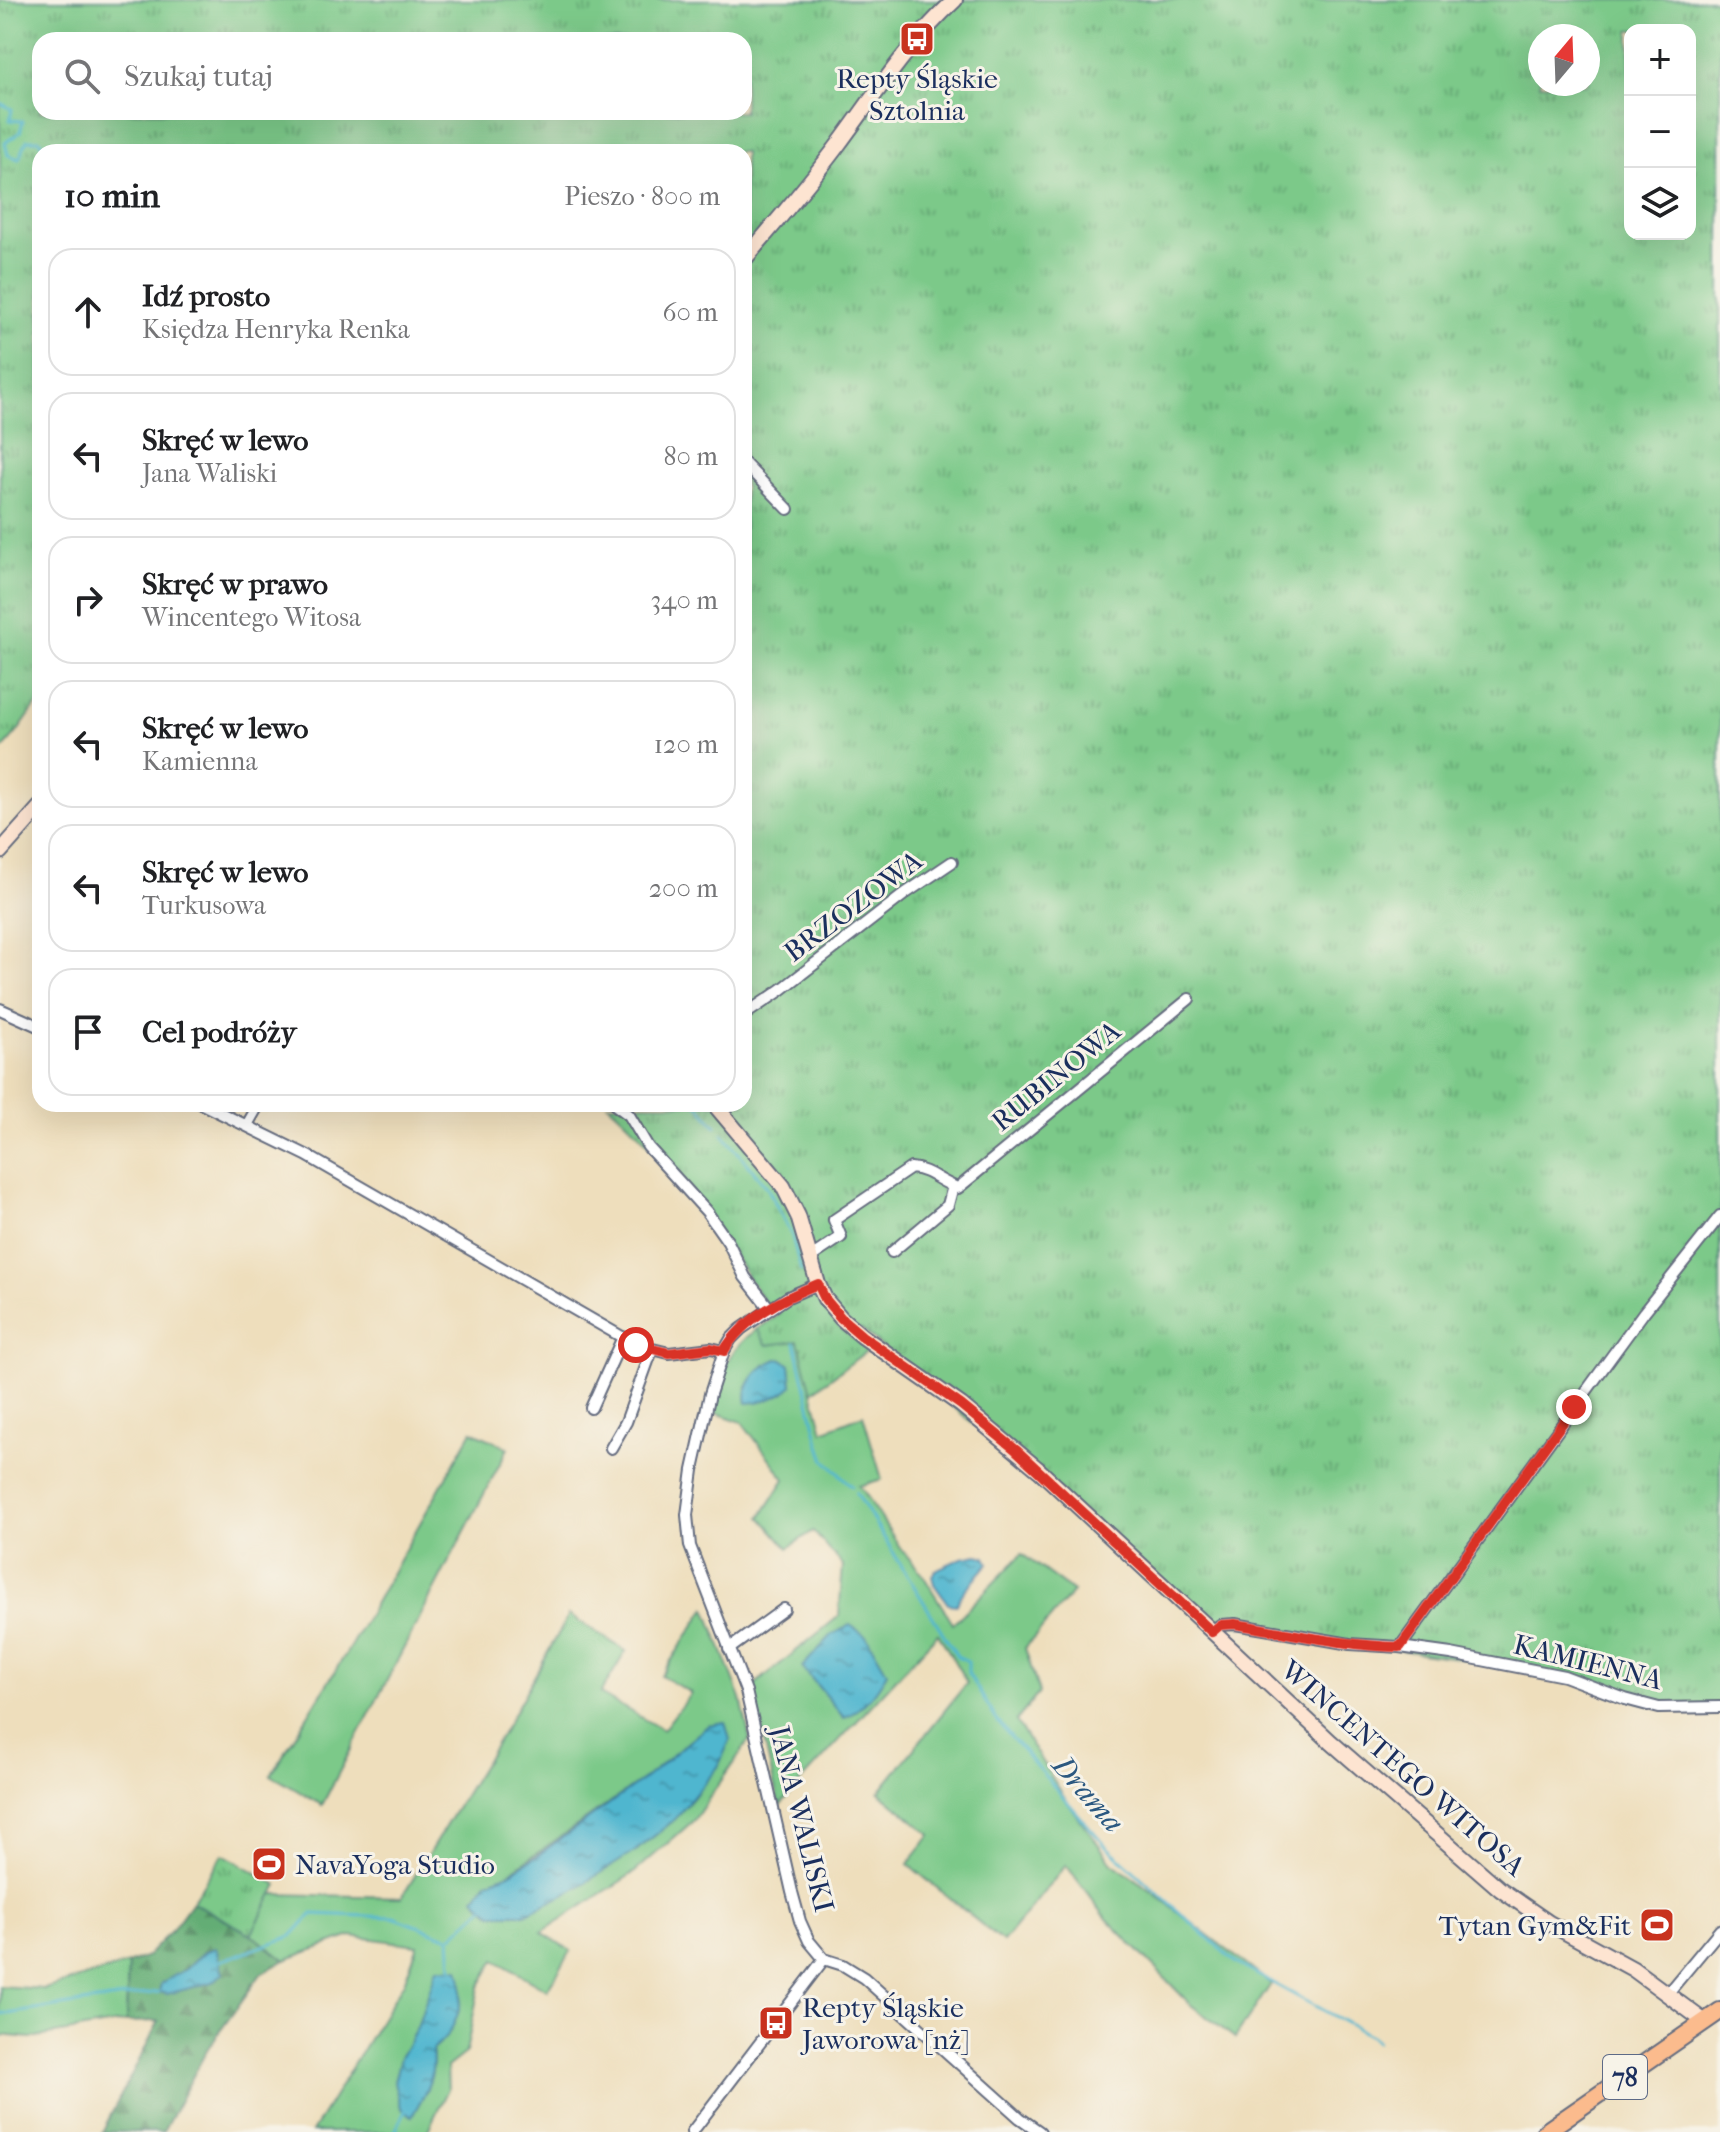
<!DOCTYPE html>
<html lang="pl">
<meta charset="utf-8">
<style>
body{margin:0;font-family:"IM FELL French Canon",serif;background:#f2f2f2;color:#202124}
.controls{position:absolute;right:24px;top:24px;display:grid;overflow:hidden;border-radius:16px;box-shadow:0 8px 32px #0002}
.controls button{width:72px;height:72px;display:grid;place-items:center;padding:0;border:0;border-bottom:2px solid #e0e0e0;background:#fff;color:#202124;font:40px sans-serif}
.compass{position:absolute;left:1528px;top:24px;width:72px;height:72px;border-radius:50%;background:#fff;box-shadow:0 8px 32px #0002;rotate:19deg}
.stop{position:absolute;width:24px;height:24px;margin:-18px;border:6px solid #d93025;border-radius:50%;background:#fff}
.stop.end{background:#d93025;border-color:#fff;box-shadow:0 2px 8px #0008}
.list{margin:0;padding:0;list-style:none}
h2{display:flex;justify-content:space-between;align-items:center;height:104px;margin:0;padding:0 32px;font-size:34px}
h2 small{font-size:26px;font-weight:400;color:#757577}
.list li{display:grid;grid-template-columns:52px 1fr auto;gap:24px;align-items:center;box-sizing:border-box;height:128px;margin:0 16px 16px;padding:0 16px;border:2px solid #e0e0e0;border-radius:24px}
.list b{display:block;font-size:30px;white-space:nowrap}
.list p{margin:0;font-size:26px;white-space:nowrap;color:#757577}
.list em{font-size:26px;font-style:normal;color:#757577}
.icon{flex:none;width:44px;height:44px;fill:none;stroke:currentColor;stroke-width:2;stroke-linecap:round;stroke-linejoin:round}
.map{position:relative;flex:none;width:1720px;height:2132px;overflow:hidden}
.search{position:absolute;background:#fff;box-shadow:0 8px 32px #0002;left:32px;top:32px;width:720px;height:88px;display:flex;align-items:center;gap:20px;box-sizing:border-box;padding:0 28px;border-radius:24px;color:#757577;font-size:30px}
.panel{position:absolute;background:#fff;box-shadow:0 8px 32px #0002;left:32px;top:144px;width:720px;height:968px;border-radius:24px}
.map>svg:first-child{display:block}
.grass{fill:#7bc989;stroke:#4b7c74;stroke-width:2;fill-rule:evenodd}
.forest{fill:url(#forest-firs);stroke:#406e6a;stroke-width:2;fill-rule:evenodd}
.park{fill:url(#park-tufts);stroke:#4b7c74;stroke-width:2;fill-rule:evenodd}
.water{fill:url(#water-ripples);stroke:#367296;stroke-width:2}
.lines{fill:none;stroke-linecap:round;stroke-linejoin:round}
.stream{stroke:#50b6cf;stroke-width:3}
.street-casing{stroke:#656c7f;stroke-width:14}
.secondary-casing{stroke:#656c7f;stroke-width:18}
.primary-casing{stroke:#656c7f;stroke-width:20}
.street{stroke:#fff;stroke-width:10}
.secondary{stroke:#fde4d1;stroke-width:14}
.primary{stroke:#fbbb8d;stroke-width:16}
.route{stroke:#d93025;stroke-width:10}
.labels{text-anchor:middle;dominant-baseline:central;stroke-width:6;stroke-linejoin:round;paint-order:stroke}
.shield{fill:#f7f3e8;stroke:#5d6a87;stroke-width:2}
.shield-label{font-size:26px;font-weight:bold;fill:#1b2f5e}
.poi-label{font-size:28px;fill:#1b2f5e;stroke:#f7f3e8;text-anchor:start}
.street-label{font-size:28px;fill:#1b2f5e;stroke:#f7f3e8}
.water-label{font-size:30px;font-style:italic;fill:#2b5880;stroke:#f7f3e8}
</style>
<div class="map">
<svg width="1720" height="2132" viewBox="0 0 1720 2132">
<defs>
<pattern id="forest-firs" width="22" height="20" patternUnits="userSpaceOnUse" patternTransform="scale(2)"><rect width="22" height="20" fill="#64ad75"/><path d="M5 1l3.5 6h-7zM16 11l3.5 6h-7z" fill="#528d63"/></pattern>
<pattern id="park-tufts" width="24" height="20" patternUnits="userSpaceOnUse" patternTransform="scale(2)"><rect width="24" height="20" fill="#7bc989"/><path d="M3 7l-1-3M5 7V3M7 7l1-3M15 17l-1-3M17 17v-4M19 17l1-3" fill="none" stroke="#64a473"/></pattern>
<pattern id="water-ripples" width="26" height="14" patternUnits="userSpaceOnUse" patternTransform="scale(2)"><rect width="26" height="14" fill="#50b6cf"/><path d="M2 4q2-2 4 0t4 0M15 11q2-2 4 0t4 0" fill="none" stroke="#4294ab"/></pattern>
</defs>
<rect width="100%" height="100%" fill="#f7f3e8"/>
<filter id="ink" filterUnits="userSpaceOnUse"><feTurbulence type="fractalNoise" baseFrequency=".0125" numOctaves="2"/><feDisplacementMap in="SourceGraphic" scale="16" xChannelSelector="R" yChannelSelector="G"/><feConvolveMatrix kernelMatrix="1 2 1 2 8 2 1 2 1" color-interpolation-filters="sRGB"/></filter>
<filter id="wash" filterUnits="userSpaceOnUse"><feTurbulence type="fractalNoise" baseFrequency=".006" numOctaves="4" result="noise"/><feDisplacementMap in="SourceGraphic" scale="32" xChannelSelector="R" yChannelSelector="G"/><feGaussianBlur stdDeviation="1.8" result="paint"/><feColorMatrix in="noise" values="0 0 0 0 0 0 0 0 0 0 0 0 0 0 0 0 0 1.4 0 .05"/><feComposite in="paint" operator="in"/></filter>
<g filter="url(#wash)">
<rect width="100%" height="100%" fill="#eedebc"/>
<path class="grass" d="M 757,1329 L 767,1345 L 798,1340 L 823,1431 L 863,1415 L 882,1479 L 859,1486 L 863,1490 L 901,1549 L 921,1572 L 953,1624 L 1022,1554 L 1073,1592 L 1025,1648 L 1039,1693 L 1016,1721 L 1069,1804 L 1112,1863 L 1142,1884 L 1271,1984 L 1235,2038 L 1191,2005 L 1108,1920 L 1066,1865 L 1003,1942 L 908,1864 L 931,1835 L 879,1792 L 967,1683 L 938,1633 L 779,1806 L 752,1687 L 839,1616 L 843,1565 L 813,1531 L 788,1548 L 761,1517 L 785,1479 L 742,1422 L 711,1411 C 718,1376 727,1351 757,1329 ZM 766,1364 L 790,1365 L 792,1386 L 747,1387 Z
M 472,1431 L 508,1448 L 322,1805 L 271,1775 L 350,1647 Z
M 706,1608 L 741,1699 L 750,1739 L 694,1820 L 635,1872 L 542,1932 L 571,1951 L 547,1990 L 495,1960 L 479,1987 L 466,2052 L 447,2067 L 448,2089 L 427,2132 L 312,2132 L 404,1982 L 418,1945 L 351,1936 L 285,1960 L 251,1934 L 273,1894 L 402,1897 L 502,1734 L 569,1615 L 626,1651 L 600,1694 L 663,1730 L 691,1693 L 661,1676 ZM 709,1725 L 699,1791 L 673,1821 L 634,1852 L 492,1914 L 475,1898 L 487,1882 L 507,1874 L 645,1778 ZM 417,2028 L 446,2037 L 432,2050 C 436,2077 425,2093 412,2115 L 401,2108 L 400,2058 Z
M 128,1964 L 126,2022 L 31,2038 L 0,2035 L 0,1986 L 44,1989 Z"/>
<path class="forest" d="M 192,1902 L 251,1934 L 285,1960 L 261,1974 L 208,2048 L 163,2132 L 102,2132 L 159,2021 L 126,2022 L 128,1964 L 147,1956 L 171,1931 ZM 205,1951 L 213,1981 L 161,1984 L 184,1970 Z"/>
<path class="park" d="M 0,0 L 1720,0 L 1720,1710 L 1669,1710 L 1556,1677 L 1495,1663 L 1370,1646 L 1207,1620 L 862,1330 L 838,1326 L 868,1350 L 812,1392 L 798,1341 L 767,1345 L 757,1329 L 780,1314 L 771,1312 C 722,1238 675,1163 608,1104 L 744,1104 L 744,152 L 40,152 L 40,700 L 16,734 L 0,752 ZM 1630,30 L 1690,30 L 1690,234 L 1630,234 ZM 1540,36 L 1588,36 L 1588,84 L 1540,84 ZM 40,40 L 744,40 L 744,112 L 40,112 Z
M 223,1854 L 278,1885 L 251,1934 L 192,1902 Z"/>
<path class="water" d="M 777,1359 L 784,1360 L 790,1365 L 792,1386 C 781,1397 763,1402 747,1403 C 742,1383 760,1366 777,1359 Z
M 978,1555 L 986,1557 L 989,1563 L 964,1591 L 956,1605 L 948,1604 L 934,1584 L 932,1576 L 935,1570 L 962,1558 Z
M 850,1625 L 866,1636 L 887,1672 C 878,1691 863,1709 844,1718 L 802,1667 L 832,1635 Z
M 725,1722 L 730,1740 L 718,1767 L 673,1821 L 634,1852 L 572,1891 L 525,1914 L 492,1914 L 475,1898 L 487,1882 L 507,1874 L 534,1858 L 645,1778 L 709,1725 Z
M 216,1948 L 223,1973 L 213,1982 L 167,1994 L 159,1992 L 161,1984 L 184,1970 L 206,1951 Z
M 437,1968 L 459,1969 C 466,1989 460,2019 446,2037 C 443,2041 436,2046 432,2050 C 436,2077 425,2093 412,2116 L 401,2108 L 394,2082 L 400,2058 L 417,2028 Z"/>
<g class="lines">
<path class="stream" d="M 0,103 L 12,109 L 10,120 L 23,121 L 20,132 L 5,143 L 8,155 L 19,159 L 27,140 L 40,140 L 45,152
M 698,1104 L 716,1126
M 723,1134 L 767,1187 L 792,1236 L 801,1271
M 795,1343 L 819,1443 L 825,1460 L 852,1486
M 856,1492 L 957,1656 L 968,1661 L 968,1673 L 998,1722 L 1106,1846 L 1236,1963 L 1370,2036 L 1376,2042
M 450,1938 L 484,1907
M 450,1938 L 452,1968
M 220,1961 L 292,1936 L 312,1914 L 393,1917 L 450,1938
M 0,2015 L 159,1992
M 395,2132 L 405,2111"/>
</g>
</g>
<g filter="url(#ink)">
<g class="lines">
<defs>
<path id="street" d="M 744,463 L 788,509
M 0,1009 L 40,1027
M 744,1015 L 781,990 L 906,893 L 952,862
M 202,1104 L 306,1155 L 636,1345 L 669,1353 L 711,1348 L 724,1351
M 614,1104 L 629,1115 L 648,1147 L 707,1212 L 728,1242 L 745,1277 L 770,1309
M 247,1125 L 259,1104
M 892,1252 L 948,1205 L 953,1186
M 811,1257 L 841,1237 L 834,1220 L 911,1168 C 929,1169 941,1183 958,1188 L 1189,999
M 818,1284 L 788,1297 L 770,1309 L 741,1329 L 731,1339 L 724,1351 L 710,1394 L 693,1470 L 687,1515 L 690,1546 L 746,1691 L 792,1892 L 800,1921 L 809,1941 L 824,1959 L 843,1965 L 864,1978 L 1020,2118 L 1040,2132
M 591,1408 L 623,1337
M 611,1448 L 626,1422 L 652,1350
M 1212,1632 L 1220,1625 L 1235,1624 L 1350,1644 L 1400,1647 L 1451,1654 L 1564,1676 L 1625,1699 L 1659,1708 L 1720,1707
M 1400,1647 L 1644,1312 L 1720,1216
M 729,1649 L 784,1609
M 1667,1994 L 1720,1930
M 692,2132 L 824,1959"/>
<path id="secondary" d="M 744,260 C 776,222 809,184 838,145 C 875,95 909,42 955,0
M 0,852 L 40,807
M 714,1104 L 783,1186 L 798,1216 L 818,1284 L 825,1299 L 841,1318 L 862,1336 L 961,1405 L 1039,1470 L 1331,1742 L 1500,1889 L 1549,1923 L 1633,1969 L 1705,2022"/>
<path id="primary" d="M 1545,2132 L 1720,2011"/>
</defs>
<use href="#street" class="street-casing"/>
<use href="#secondary" class="secondary-casing"/>
<use href="#primary" class="primary-casing"/>
<use href="#street" class="street"/>
<use href="#secondary" class="secondary"/>
<use href="#primary" class="primary"/>
</g>
</g>
<g class="lines" filter="url(#ink)">
<path class="route" d="M 636,1345 L 669,1353 L 711,1348 L 724,1351 C 743,1318 784,1298 818,1284 L 825,1299 L 841,1318 L 862,1336 L 961,1405 L 1016,1450 L 1212,1632 L 1220,1625 L 1235,1624 C 1289,1633 1344,1646 1400,1647 L 1574,1407"/>
</g>
<defs>
<symbol id="bus-square" viewBox="-11 -11 22 22"><rect x="-9" y="-9" width="18" height="18" rx="4" fill="#c8321e" stroke="#f7f3e8"/><path d="M-5-6H5V4H4V6H2V4H-2V6H-4V4H-5ZM-3.5-4V0h7V-4ZM-3.5 1.2v1.5H-2V1.2ZM2 1.2v1.5H3.5V1.2Z" fill="#fff"/></symbol>
<symbol id="stadium-square" viewBox="-11 -11 22 22"><rect x="-9" y="-9" width="18" height="18" rx="4" fill="#c8321e" stroke="#f7f3e8"/><path d="M0-5a6.5 5 0 1 0 0 10a6.5 5 0 1 0 0-10ZM-3.5-1.8h7v3.6h-7Z" fill="#fff"/></symbol>
</defs>
<g fill-rule="evenodd">
<use href="#bus-square" x="897" y="19" width="40" height="40"/>
<use href="#stadium-square" x="249" y="1844" width="40" height="40"/>
<use href="#stadium-square" x="1637" y="1905" width="40" height="40"/>
<use href="#bus-square" x="756" y="2003" width="40" height="40"/>
</g>
<g class="labels">
<rect class="shield" x="1603" y="2055" width="44" height="44" rx="6"/>
<g class="shield-label">
<text x="1625" y="2077">78</text>
</g>
<g class="poi-label">
<text x="917" y="78" text-anchor="middle">Repty Śląskie<tspan x="917" dy="32">Sztolnia</tspan></text>
<text x="295" y="1864">NavaYoga Studio</text>
<text x="1631" y="1925" text-anchor="end">Tytan Gym&amp;Fit</text>
<text x="802" y="2007">Repty Śląskie<tspan x="802" dy="32">Jaworowa [nż]</tspan></text>
</g>
<g class="street-label">
<text transform="translate(853 906) rotate(-37)">BRZOZOWA</text>
<text transform="translate(1056 1076) rotate(-39)">RUBINOWA</text>
<text transform="translate(1588 1662) rotate(14)">KAMIENNA</text>
<text transform="translate(1403 1768) rotate(41)">WINCENTEGO WITOSA</text>
<text transform="translate(802 1819) rotate(76)">JANA WALISKI</text>
</g>
<g class="water-label">
<text transform="translate(1088 1794) rotate(49)">Drama</text>
</g>
</g>
</svg>
<div class="controls">
<button>+</button>
<button>−</button>
<button><svg class="icon" aria-label="layers" viewBox="0 0 24 24"><path d="M12 4l9 5-9 5-9-5zM3 14l9 5 9-5"/></svg></button>
</div>
<svg class="compass" viewBox="-18 -18 36 36"><path d="M0-13l5 13h-10z" fill="#e53935"/><path d="M0 13l5-13h-10z" fill="#757577"/></svg>
<div class="stop" style="left:636px;top:1345px"></div>
<div class="stop end" style="left:1574px;top:1407px"></div>
<div class="search"><svg class="icon" aria-label="search" viewBox="0 0 24 24"><circle cx="10" cy="10" r="6"/><path d="M15 15l6 6"/></svg>Szukaj tutaj</div>
<section class="panel">
<h2>10 min<small>Pieszo · 800 m</small></h2>
<ul class="list">
<li><svg class="icon" aria-label="ahead" viewBox="0 0 24 24"><path d="M12 20V5M6 11l6-6 6 6"/></svg><div><b>Idź prosto</b><p>Księdza Henryka Renka</p></div><em>60 m</em></li>
<li><svg class="icon" aria-label="left" viewBox="0 0 24 24"><path d="M17 20v-9H6M10 6l-5 5 5 5"/></svg><div><b>Skręć w lewo</b><p>Jana Waliski</p></div><em>80 m</em></li>
<li><svg class="icon" aria-label="right" viewBox="0 0 24 24"><path d="M7 20v-9h11M14 6l5 5-5 5"/></svg><div><b>Skręć w prawo</b><p>Wincentego Witosa</p></div><em>340 m</em></li>
<li><svg class="icon" aria-label="left" viewBox="0 0 24 24"><path d="M17 20v-9H6M10 6l-5 5 5 5"/></svg><div><b>Skręć w lewo</b><p>Kamienna</p></div><em>120 m</em></li>
<li><svg class="icon" aria-label="left" viewBox="0 0 24 24"><path d="M17 20v-9H6M10 6l-5 5 5 5"/></svg><div><b>Skręć w lewo</b><p>Turkusowa</p></div><em>200 m</em></li>
<li><svg class="icon" aria-label="arrive" viewBox="0 0 24 24"><path d="M6 21V4h12l-3 4 3 4H6"/></svg><div><b>Cel podróży</b></div></li>
</ul>
</section>
</div>
